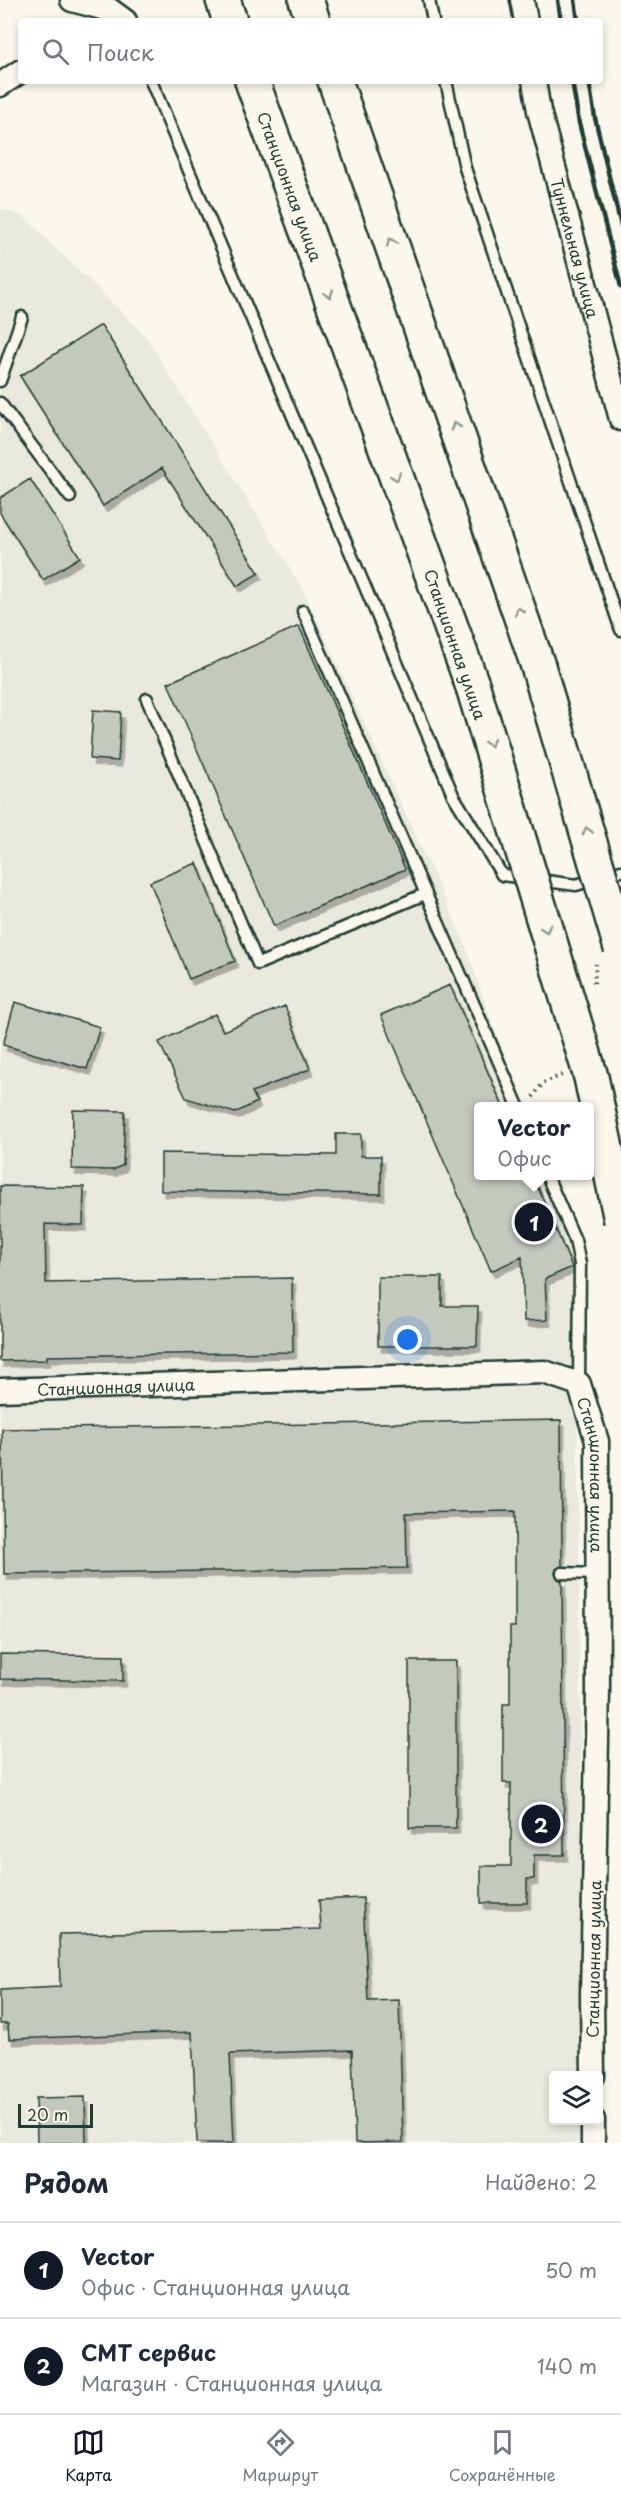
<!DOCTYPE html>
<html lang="ru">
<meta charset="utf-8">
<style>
body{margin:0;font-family:"Playpen Sans",sans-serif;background:#f2f2f3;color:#1f2937}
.controls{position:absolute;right:18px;bottom:18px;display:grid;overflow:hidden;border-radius:6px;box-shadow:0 3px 9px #0003}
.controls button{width:54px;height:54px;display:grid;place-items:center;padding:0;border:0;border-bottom:2px solid #e0e1e3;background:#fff;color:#1f2937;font:30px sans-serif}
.scale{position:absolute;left:18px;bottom:15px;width:75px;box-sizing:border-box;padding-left:6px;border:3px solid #1f3d34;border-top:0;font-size:16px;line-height:21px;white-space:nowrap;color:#1f3d34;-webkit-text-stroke:4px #fbf7ec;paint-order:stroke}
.you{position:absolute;left:408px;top:1340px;width:21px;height:21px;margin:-15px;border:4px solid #fff;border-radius:50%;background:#1a73e8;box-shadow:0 0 0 9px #1a73e833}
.badge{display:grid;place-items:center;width:39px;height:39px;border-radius:50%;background:#111827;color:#fff;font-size:20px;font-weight:700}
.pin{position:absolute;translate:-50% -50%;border:3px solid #fff;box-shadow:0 2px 6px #0006}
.popup{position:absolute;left:474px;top:1102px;width:120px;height:78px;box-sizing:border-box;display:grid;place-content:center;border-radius:6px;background:#fff;filter:drop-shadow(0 2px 4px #0005);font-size:20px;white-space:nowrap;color:#747a83}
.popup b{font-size:22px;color:#1f2937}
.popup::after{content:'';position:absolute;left:50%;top:100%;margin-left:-12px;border:12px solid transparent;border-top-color:#fff}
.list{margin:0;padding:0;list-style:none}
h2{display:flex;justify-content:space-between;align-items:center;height:78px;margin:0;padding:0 24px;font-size:26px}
h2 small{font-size:20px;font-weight:400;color:#747a83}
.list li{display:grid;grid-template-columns:39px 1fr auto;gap:18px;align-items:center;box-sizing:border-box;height:96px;padding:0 24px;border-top:2px solid #e0e1e3}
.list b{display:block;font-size:22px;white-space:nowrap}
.list p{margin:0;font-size:20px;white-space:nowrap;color:#747a83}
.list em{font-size:20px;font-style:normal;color:#747a83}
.icon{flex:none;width:33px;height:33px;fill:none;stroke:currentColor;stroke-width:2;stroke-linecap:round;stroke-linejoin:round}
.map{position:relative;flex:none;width:621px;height:2143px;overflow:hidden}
.search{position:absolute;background:#fff;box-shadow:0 3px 9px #0003;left:18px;right:18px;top:18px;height:66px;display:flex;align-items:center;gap:15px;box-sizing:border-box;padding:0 21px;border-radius:6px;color:#747a83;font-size:22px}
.sheet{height:270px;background:#fff}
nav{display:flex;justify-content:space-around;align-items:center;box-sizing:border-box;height:84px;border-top:2px solid #e0e1e3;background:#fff;font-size:16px;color:#747a83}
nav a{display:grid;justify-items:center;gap:3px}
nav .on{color:#111827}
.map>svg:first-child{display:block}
.built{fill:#eae9de}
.building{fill:#c4c9be;stroke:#1f3d34;stroke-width:1.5;filter:url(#shadow)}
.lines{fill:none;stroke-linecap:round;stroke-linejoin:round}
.lane-casing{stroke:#1f3d34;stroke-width:15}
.street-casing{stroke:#1f3d34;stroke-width:27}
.primary-casing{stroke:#1f3d34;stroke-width:38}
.path{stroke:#1f3d34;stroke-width:4;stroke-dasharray:1.5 4.5;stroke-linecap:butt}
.lane{stroke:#fbf7ec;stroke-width:10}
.street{stroke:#fbf7ec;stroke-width:22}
.primary{stroke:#fbf7ec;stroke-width:33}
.rail{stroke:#1f3d34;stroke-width:4.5}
.primary-bridge-casing{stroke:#1f3d34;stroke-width:38;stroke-linecap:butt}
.primary-bridge{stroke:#fbf7ec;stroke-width:33}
.oneway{stroke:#8d9a90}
.labels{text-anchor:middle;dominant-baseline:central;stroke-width:4.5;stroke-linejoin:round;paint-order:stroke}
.street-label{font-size:16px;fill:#1f3d34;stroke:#fbf7ec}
</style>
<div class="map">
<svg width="621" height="2143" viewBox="0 0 621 2143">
<defs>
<filter id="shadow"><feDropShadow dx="3.5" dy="6" stdDeviation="0" flood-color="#0004"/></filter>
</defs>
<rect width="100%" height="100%" fill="#fbf7ec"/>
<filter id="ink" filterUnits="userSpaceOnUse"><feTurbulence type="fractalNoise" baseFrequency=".0167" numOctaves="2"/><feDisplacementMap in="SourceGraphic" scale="12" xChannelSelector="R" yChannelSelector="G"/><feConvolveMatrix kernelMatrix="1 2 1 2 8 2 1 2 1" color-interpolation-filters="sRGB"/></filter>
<g filter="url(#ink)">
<path class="built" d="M 0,208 L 24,217 L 144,334 L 303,589 L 464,941 L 521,1106 L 478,1106 L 478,1176 L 545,1176 L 576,1267 L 584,2075 L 554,2076 L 554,2120 L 584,2121 L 585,2143 L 0,2143 Z"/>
<path class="building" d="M 101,325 L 259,573 L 237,586 L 162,468 L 103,506 L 20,376 Z
M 30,479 L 80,557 L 43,580 L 0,513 L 0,498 Z
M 299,626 L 405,869 L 274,926 L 168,683 Z
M 93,710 L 121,712 L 118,761 L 90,759 Z
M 197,863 L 235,961 L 189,979 L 150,882 Z
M 450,985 L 503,1107 L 478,1107 L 478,1176 L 533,1176 L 572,1267 L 545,1279 L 547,1320 L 524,1321 L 522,1257 L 491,1271 L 381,1015 Z
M 15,1002 L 100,1027 L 87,1069 L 3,1045 Z
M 285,1006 L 310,1069 L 252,1092 L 257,1102 L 235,1113 L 186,1098 L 159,1042 L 215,1014 L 223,1031 Z
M 73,1110 L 125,1111 L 123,1165 L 113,1170 L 72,1169 Z
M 336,1134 L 361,1134 L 361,1156 L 381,1156 L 381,1194 L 161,1191 L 161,1153 L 336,1155 Z
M 0,1186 L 84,1187 L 83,1225 L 45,1224 L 46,1283 L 292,1278 L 293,1352 L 47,1356 L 47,1360 L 0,1361 Z
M 378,1277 L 442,1277 L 442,1306 L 478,1306 L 477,1346 L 378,1346 Z
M 561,1420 L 562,1566 L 556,1569 L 555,1573 L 558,1579 L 562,1581 L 564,1855 L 534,1855 L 534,1879 L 527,1879 L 527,1903 L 481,1903 L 481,1866 L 511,1866 L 511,1783 L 503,1783 L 503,1704 L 510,1704 L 510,1627 L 515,1627 L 515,1511 L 406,1513 L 407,1568 L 4,1574 L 2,1429 Z
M 0,1654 L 123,1656 L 123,1681 L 0,1679 Z
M 409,1661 L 456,1661 L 456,1828 L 409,1828 Z
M 363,1898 L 368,2001 L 399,2000 L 403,2142 L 355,2143 L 352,2050 L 230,2054 L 234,2143 L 197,2143 L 192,2032 L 9,2039 L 8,2024 L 0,2024 L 0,1990 L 60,1987 L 59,1934 L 321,1929 L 319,1900 Z
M 85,2097 L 86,2143 L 37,2143 L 36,2098 Z"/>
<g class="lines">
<defs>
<path id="lane" d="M 429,0 L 433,21
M 151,81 L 453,795 L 502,875 L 576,885 L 621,871
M 446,81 L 465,168 L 621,630
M 0,381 L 22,317
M 0,403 L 70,497
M 303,611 L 518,1106
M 147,699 L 258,964 L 425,894
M 547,1176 L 575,1240 L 580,1264 L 579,1384
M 562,1573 L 598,1574"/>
<g id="street">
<path d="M 72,0 L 110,10 L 125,21"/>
<path d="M 522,0 L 526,21"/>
<path id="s1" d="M 534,81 L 539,111 L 621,419"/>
<path d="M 0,85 L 21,71"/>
<path id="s2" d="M 0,1390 L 544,1372 L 579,1384 L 597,1441 L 598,1689 L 592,1996 L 593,2076"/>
<path d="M 593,2120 L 593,2143"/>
</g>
<g id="primary">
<path d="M 223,0 L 230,21"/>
<path d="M 306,0 L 313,21"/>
<path id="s3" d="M 252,81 L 473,687"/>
<path d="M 335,81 L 538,666"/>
</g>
</defs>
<use href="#lane" class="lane-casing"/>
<use href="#street" class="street-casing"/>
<use href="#primary" class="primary-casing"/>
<path class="path" d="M 594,983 L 596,964
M 533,1097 L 543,1083 L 562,1075"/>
<use href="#lane" class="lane"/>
<use href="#street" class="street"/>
<use href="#primary" class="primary"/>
<path class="rail" d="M 558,0 L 561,21
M 575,0 L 578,21
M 572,81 L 579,123 L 621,287
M 589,81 L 595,118 L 621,226"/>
<defs>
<path id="primary-bridge" d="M 538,666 L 621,948
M 473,687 L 591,1077 L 621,1220"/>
</defs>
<use href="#primary-bridge" class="primary-bridge-casing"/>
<use href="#primary-bridge" class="primary-bridge"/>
</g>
<defs><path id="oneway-chevron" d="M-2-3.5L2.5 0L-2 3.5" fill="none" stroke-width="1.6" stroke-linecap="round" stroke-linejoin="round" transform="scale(1.5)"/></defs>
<g class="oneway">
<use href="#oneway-chevron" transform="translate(391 242) rotate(-109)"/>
<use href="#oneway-chevron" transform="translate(329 294) rotate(70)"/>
<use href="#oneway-chevron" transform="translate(455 426) rotate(-109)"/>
<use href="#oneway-chevron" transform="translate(396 477) rotate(70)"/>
<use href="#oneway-chevron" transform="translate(519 611) rotate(-109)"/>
<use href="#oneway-chevron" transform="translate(490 743) rotate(73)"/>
<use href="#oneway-chevron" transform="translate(587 831) rotate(-106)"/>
<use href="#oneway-chevron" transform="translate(546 929) rotate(73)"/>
</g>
</g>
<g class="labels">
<g class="street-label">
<text stroke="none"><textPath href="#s3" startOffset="112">Станционная улица</textPath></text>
<text stroke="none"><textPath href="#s1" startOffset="172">Туннельная улица</textPath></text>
<text transform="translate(456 644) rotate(71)">Станционная улица</text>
<text stroke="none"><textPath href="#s2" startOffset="116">Станционная улица</textPath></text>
<text stroke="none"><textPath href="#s2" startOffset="674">Станционная улица</textPath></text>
<text transform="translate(593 1959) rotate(-89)">Станционная улица</text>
</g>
</g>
</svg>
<div class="controls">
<button><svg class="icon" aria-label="layers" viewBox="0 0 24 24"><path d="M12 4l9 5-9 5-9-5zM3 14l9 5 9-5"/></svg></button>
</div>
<div class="scale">20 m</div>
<div class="you"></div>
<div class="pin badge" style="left:534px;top:1222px">1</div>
<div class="popup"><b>Vector</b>Офис</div>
<div class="pin badge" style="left:541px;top:1824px">2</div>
<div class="search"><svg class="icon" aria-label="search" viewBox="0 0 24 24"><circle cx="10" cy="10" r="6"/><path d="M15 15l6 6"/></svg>Поиск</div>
</div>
<section class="sheet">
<h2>Рядом<small>Найдено: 2</small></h2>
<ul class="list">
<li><span class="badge">1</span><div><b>Vector</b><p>Офис · Станционная улица</p></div><em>50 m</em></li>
<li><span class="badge">2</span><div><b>СМТ сервис</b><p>Магазин · Станционная улица</p></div><em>140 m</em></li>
</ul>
</section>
<nav>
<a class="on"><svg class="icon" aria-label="map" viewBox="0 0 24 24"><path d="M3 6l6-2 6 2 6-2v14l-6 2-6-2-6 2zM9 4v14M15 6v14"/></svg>Карта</a>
<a><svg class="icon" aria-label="directions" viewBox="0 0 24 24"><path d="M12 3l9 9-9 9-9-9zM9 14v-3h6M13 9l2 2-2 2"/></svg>Маршрут</a>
<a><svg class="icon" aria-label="saved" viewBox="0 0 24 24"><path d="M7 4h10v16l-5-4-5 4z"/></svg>Сохранённые</a>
</nav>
